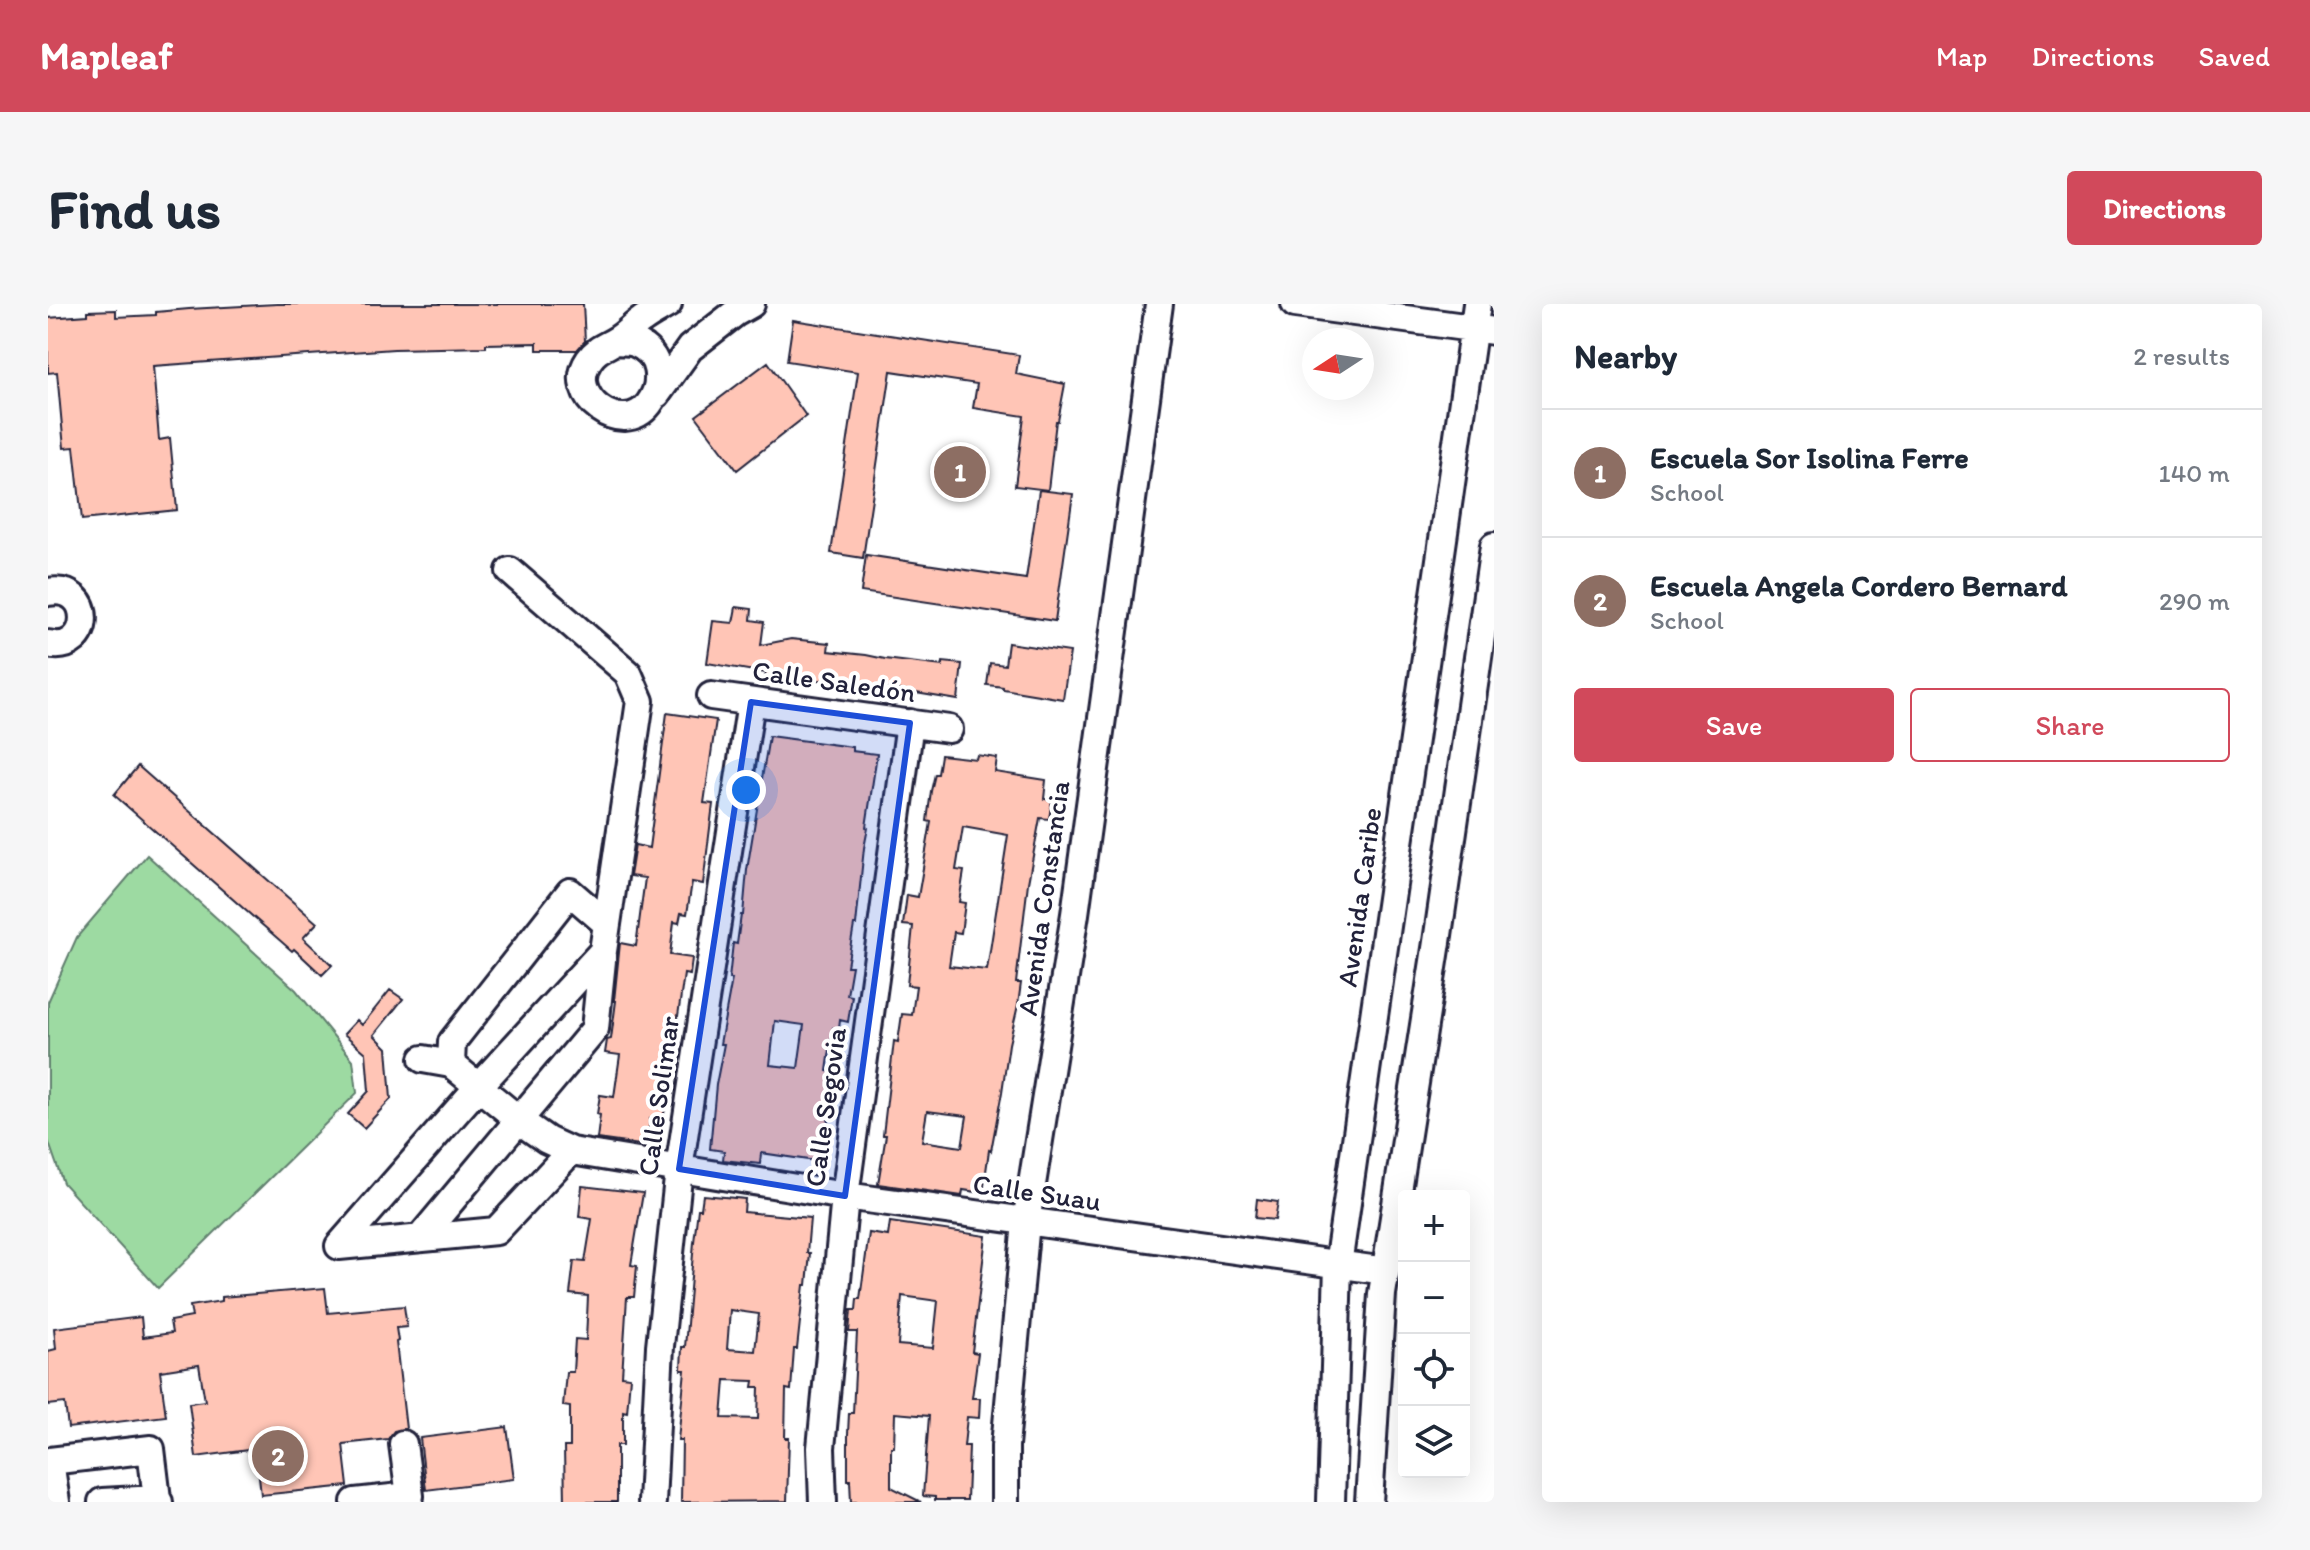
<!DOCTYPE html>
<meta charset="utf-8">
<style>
body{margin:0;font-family:Itim,sans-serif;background:#f6f6f7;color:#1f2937}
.controls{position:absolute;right:24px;bottom:24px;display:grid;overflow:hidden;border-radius:8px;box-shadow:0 8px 32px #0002}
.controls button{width:72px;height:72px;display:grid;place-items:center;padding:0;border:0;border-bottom:2px solid #e0e1e3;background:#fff;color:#1f2937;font:40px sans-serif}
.compass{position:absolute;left:1254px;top:24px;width:72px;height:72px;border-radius:50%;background:#fff;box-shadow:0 8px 32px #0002;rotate:258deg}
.you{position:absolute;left:698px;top:486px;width:28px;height:28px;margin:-20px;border:6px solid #fff;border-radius:50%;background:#1a73e8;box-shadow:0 0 0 12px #1a73e833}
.badge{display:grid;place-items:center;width:52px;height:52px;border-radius:50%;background:#d1495b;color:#fff;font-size:26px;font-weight:700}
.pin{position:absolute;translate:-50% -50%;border:4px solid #fff;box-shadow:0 2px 8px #0006}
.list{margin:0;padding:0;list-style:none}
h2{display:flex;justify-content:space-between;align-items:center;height:104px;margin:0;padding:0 32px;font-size:34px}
h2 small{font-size:26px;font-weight:400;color:#747a83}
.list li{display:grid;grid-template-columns:52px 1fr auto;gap:24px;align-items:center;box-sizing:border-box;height:128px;padding:0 32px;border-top:2px solid #e0e1e3}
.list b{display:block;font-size:30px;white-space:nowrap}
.list p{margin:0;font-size:26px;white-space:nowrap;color:#747a83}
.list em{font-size:26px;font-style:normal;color:#747a83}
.actions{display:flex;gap:16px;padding:24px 32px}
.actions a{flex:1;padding:18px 0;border:2px solid #d1495b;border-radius:8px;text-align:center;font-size:28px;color:#d1495b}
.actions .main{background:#d1495b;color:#fff}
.icon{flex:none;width:44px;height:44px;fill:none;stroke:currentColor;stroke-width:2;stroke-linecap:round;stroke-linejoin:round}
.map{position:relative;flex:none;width:1446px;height:1198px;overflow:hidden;border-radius:8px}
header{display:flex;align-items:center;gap:48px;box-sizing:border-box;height:112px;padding:0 40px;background:#d1495b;color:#fff}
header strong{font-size:38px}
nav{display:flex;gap:44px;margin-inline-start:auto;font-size:28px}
.intro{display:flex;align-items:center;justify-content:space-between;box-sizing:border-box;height:192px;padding:0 48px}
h1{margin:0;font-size:56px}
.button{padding:20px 36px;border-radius:8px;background:#d1495b;color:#fff;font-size:28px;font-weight:700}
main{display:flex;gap:48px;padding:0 48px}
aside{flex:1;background:#fff;border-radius:8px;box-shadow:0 8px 32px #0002}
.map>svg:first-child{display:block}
.green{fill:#9ddaa2;stroke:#607e6e;stroke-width:2}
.building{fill:#ffc5b6;stroke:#22223b;stroke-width:2;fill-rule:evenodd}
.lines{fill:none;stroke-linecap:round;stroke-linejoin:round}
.minor-casing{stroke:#22223b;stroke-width:32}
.minor{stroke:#fff;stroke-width:26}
.marked{fill:#1d4ed8;fill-opacity:0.2;stroke:#1d4ed8;stroke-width:6;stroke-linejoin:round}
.labels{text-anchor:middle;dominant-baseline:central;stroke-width:8;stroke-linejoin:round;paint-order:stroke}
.street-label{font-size:28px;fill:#22223b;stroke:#fff}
</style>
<header>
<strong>Mapleaf</strong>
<nav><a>Map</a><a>Directions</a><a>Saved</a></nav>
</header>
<div class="intro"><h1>Find us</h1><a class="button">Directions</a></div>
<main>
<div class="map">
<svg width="1446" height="1198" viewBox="0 0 1446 1198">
<rect width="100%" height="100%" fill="#fff"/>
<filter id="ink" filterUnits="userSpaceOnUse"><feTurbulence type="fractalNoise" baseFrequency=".0125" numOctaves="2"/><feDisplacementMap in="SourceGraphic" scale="16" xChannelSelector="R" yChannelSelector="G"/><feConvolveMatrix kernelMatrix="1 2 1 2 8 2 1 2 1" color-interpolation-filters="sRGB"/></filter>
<g filter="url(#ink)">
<path class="green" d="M 99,551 L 248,686 L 305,756 L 309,789 L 110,984 L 15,879 L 0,836 L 0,698 L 29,633 Z"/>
<path class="building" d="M 229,0 L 535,0 L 537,37 L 529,46 L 489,46 L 489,39 L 438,40 L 438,43 L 346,45 L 105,62 L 111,136 L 122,134 L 129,206 L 34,216 L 26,143 L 16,144 L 9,68 L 0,69 L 0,14 L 40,11 L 40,7 L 68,6 L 68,13 L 108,11 L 108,8 L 141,5 Z
M 745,16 L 971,51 L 968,70 L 1017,80 L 1010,117 L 1008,117 L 1000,186 L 967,182 L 976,112 L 925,104 L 929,80 L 843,67 L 815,254 L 783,249 L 810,68 L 739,57 Z
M 720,58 L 758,112 L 689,166 L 648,112 Z
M 991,186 L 1025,190 L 1007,317 L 813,288 L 818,251 L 978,275 Z
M 688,303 L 704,305 L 703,316 L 716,318 L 713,341 L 743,335 L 781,339 L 780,347 L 818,351 L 837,355 L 894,362 L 895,358 L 914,360 L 910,396 L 844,385 L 747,373 L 746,379 L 717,375 L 718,369 L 659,359 L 665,317 L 685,319 Z
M 960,339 L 1022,348 L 1015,395 L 955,385 L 955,383 L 939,381 L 942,359 L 957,361 Z
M 619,409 L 668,416 L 656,499 L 665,500 L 655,580 L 644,578 L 639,610 L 633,609 L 631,619 L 626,618 L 622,651 L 644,654 L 642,671 L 636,670 L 615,817 L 602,815 L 599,842 L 549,835 L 552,811 L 549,810 L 552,791 L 566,793 L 572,751 L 557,749 L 559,736 L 563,735 L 568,697 L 566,697 L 572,639 L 588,642 L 597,574 L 582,572 L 587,541 L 601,544 Z
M 721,432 L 804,443 L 804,447 L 829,450 L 818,523 L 820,524 L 816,544 L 808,621 L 806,621 L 799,662 L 804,662 L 799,691 L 804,692 L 800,718 L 792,716 L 791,725 L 785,724 L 779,767 L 783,768 L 780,798 L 783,798 L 774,858 L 713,849 L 712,860 L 675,856 L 676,847 L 662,845 L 668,781 L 676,740 L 672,740 L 684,675 L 681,675 L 685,639 L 689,640 L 693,611 L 695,611 L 699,566 ZM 727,717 L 756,721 L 750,764 L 722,761 Z
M 893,451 L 928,455 L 929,451 L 949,454 L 947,468 L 998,476 L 996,495 L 1004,496 L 1001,515 L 992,514 L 980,579 L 968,679 L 973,679 L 970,701 L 961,740 L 954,788 L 943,847 L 941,846 L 935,889 L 915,886 L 914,892 L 830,880 L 838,831 L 835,831 L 846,737 L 850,738 L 854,710 L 864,711 L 868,682 L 859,681 L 865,622 L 855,621 L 859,591 L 870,593 L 883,518 L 879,517 L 883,487 L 887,470 L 890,470 ZM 915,523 L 960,531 L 939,666 L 901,662 L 906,628 L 913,629 L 917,599 L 911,598 L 916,567 L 908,566 ZM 879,807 L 919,812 L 914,843 L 874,837 Z
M 90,462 L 269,619 L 255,634 L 284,661 L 274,671 L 246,645 L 244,647 L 66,491 Z
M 342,686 L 355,695 L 326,731 L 339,744 L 343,795 L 316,824 L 300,810 L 321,787 L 318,749 L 296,730 L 309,716 L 314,721 Z
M 534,882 L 595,889 L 583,961 L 589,962 L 586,993 L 579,993 L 574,1072 L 582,1073 L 579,1108 L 575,1107 L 575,1141 L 569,1141 L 569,1198 L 517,1198 L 516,1143 L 522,1143 L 522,1103 L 515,1102 L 518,1068 L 525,1068 L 527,1035 L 538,1036 L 540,992 L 522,990 L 526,957 L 537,958 L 544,915 L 531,913 Z
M 655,891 L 697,895 L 696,908 L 762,914 L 759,949 L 762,949 L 759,981 L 756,981 L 749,1045 L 746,1045 L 743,1086 L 738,1085 L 737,1134 L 741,1134 L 739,1197 L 633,1198 L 634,1136 L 630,1136 L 637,1066 L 633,1066 L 634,1043 L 637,1043 L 646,938 L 650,905 L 653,905 ZM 682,1006 L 711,1010 L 707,1047 L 679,1045 ZM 677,1076 L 706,1077 L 705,1083 L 711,1083 L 710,1115 L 674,1114 Z
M 1209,895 L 1230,898 L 1227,916 L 1207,914 Z
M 842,918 L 938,932 L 924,1048 L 930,1049 L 924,1094 L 932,1094 L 931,1114 L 919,1113 L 916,1142 L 921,1142 L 919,1196 L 887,1196 L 887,1193 L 875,1192 L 881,1112 L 847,1109 L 846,1143 L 843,1143 L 843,1183 L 873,1198 L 803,1198 L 802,1176 L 800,1176 L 800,1130 L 801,1109 L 805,1109 L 809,1028 L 801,1028 L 803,1006 L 808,1006 L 809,995 L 812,995 L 821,929 L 840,932 ZM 854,992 L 890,997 L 885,1044 L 850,1041 Z
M 277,984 L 280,1009 L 356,1002 L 359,1023 L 348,1024 L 350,1037 L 348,1038 L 358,1125 L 346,1127 L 340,1135 L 295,1140 L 300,1182 L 213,1191 L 208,1145 L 148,1153 L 141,1099 L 157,1097 L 151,1061 L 112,1067 L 118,1112 L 20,1124 L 17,1099 L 0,1101 L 0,1047 L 8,1045 L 6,1024 L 93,1013 L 95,1033 L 124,1029 L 122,1017 L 144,1013 L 142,1002 L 174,997 L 174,993 Z
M 459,1123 L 466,1175 L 378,1186 L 372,1134 Z"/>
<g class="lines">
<defs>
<path id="minor" d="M 1247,0 L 1446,27
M 568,37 C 574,38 581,37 587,39 C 613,49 616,80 601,100 C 574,135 516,92 541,56 C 549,44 558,43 570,35 C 578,30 585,22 594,16 C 602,10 612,5 620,0
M 609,90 L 642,44 L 687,9 L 703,0
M 0,288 C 48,279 45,351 0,340
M 663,392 L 901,425
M 375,755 L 403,760 L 476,820 L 499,836 L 523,847 L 797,892 L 1338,967
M 403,760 L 404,738 L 522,588 L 559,620
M 523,847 L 448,927 L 291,942 L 431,782 L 555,647
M 372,934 L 547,725 L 555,647 L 592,397 L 580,369 L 462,267
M 8,1198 L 2,1157 L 103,1145 L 109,1195 L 111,1198
M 54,1198 L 109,1195
M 307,1198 L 362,1192 L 355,1140
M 604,1198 L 612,1042 L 631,865 L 703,398
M 775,1198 L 773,1144 L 797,892 L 862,419
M 957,1198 L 957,1142 L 978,918 L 1027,610 L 1111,0
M 1283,1198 L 1290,961 L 1429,0
M 1321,1198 L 1334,990 L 1389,638 L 1446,242"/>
</defs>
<use href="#minor" class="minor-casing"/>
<use href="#minor" class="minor"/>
</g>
</g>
<path class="marked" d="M 703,398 L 862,419 L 797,892 L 631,865 Z"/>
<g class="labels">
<g class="street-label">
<text transform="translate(786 377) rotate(8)">Calle Saledón</text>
<text transform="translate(1311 593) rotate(-82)">Avenida Caribe</text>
<text transform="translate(995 594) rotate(-82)">Avenida Constancia</text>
<text transform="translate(610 792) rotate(-82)">Calle Solimar</text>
<text transform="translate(777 803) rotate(-82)">Calle Segovia</text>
<text transform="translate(989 888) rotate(8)">Calle Suau</text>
</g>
</g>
</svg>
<div class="controls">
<button>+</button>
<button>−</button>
<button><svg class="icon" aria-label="locate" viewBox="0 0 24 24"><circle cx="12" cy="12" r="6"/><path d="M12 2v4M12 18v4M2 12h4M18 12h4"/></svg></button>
<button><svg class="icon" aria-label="layers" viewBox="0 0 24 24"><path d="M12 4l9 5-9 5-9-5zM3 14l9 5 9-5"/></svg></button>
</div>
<svg class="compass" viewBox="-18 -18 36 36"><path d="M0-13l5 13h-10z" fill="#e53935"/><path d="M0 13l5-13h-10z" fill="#747a83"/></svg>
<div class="you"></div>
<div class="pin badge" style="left:912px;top:168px;background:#8d6e63">1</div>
<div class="pin badge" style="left:230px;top:1152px;background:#8d6e63">2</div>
</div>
<aside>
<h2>Nearby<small>2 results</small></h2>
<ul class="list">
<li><span class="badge" style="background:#8d6e63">1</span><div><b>Escuela Sor Isolina Ferre</b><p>School</p></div><em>140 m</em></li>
<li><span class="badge" style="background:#8d6e63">2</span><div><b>Escuela Angela Cordero Bernard</b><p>School</p></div><em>290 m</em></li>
</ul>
<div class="actions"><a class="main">Save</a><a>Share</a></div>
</aside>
</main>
